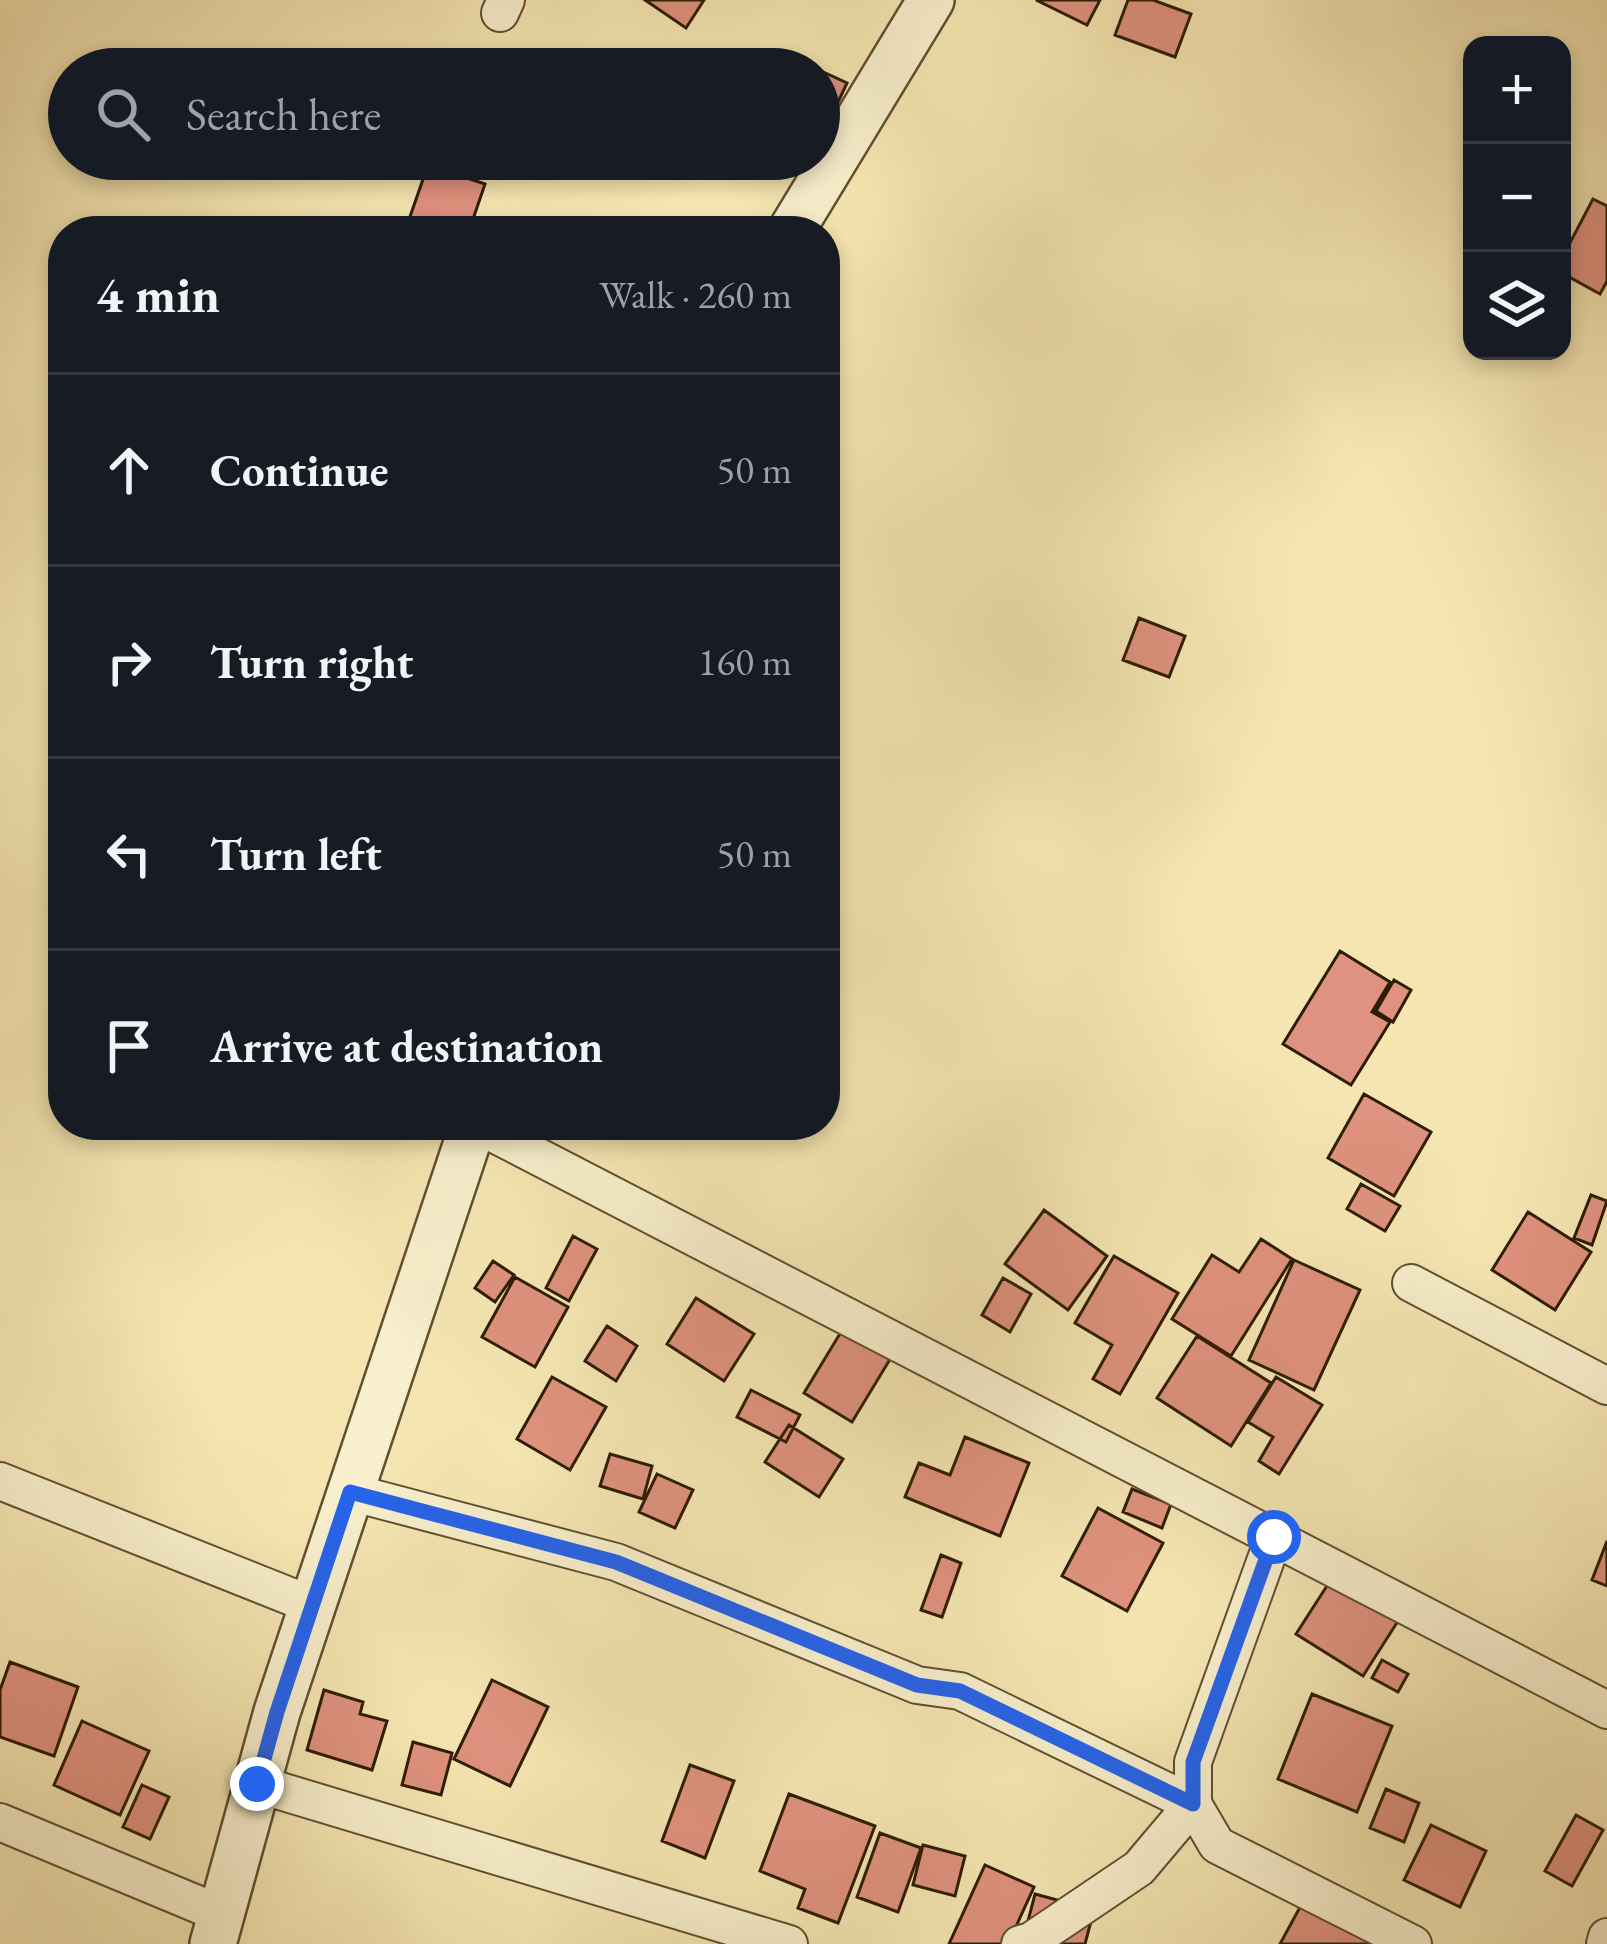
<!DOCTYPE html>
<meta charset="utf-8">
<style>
body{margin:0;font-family:"EB Garamond",serif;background:#20242c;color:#f1f3f6}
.controls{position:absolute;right:36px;top:36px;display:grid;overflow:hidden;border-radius:24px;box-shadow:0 6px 18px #0003}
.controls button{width:108px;height:108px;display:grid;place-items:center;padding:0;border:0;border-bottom:3px solid #363941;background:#171b24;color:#f1f3f6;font:60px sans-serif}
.stop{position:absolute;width:36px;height:36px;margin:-27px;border:9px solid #2563eb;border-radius:50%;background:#fff}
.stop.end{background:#2563eb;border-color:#fff;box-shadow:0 3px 12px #0008}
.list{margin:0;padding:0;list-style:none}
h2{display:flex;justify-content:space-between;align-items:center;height:156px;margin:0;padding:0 48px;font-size:51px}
h2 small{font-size:39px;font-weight:400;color:#9ea1a6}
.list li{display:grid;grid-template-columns:78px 1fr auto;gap:36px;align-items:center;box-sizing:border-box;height:192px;padding:0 48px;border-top:3px solid #363941}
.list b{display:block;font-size:45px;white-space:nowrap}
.list em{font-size:39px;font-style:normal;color:#9ea1a6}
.icon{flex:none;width:66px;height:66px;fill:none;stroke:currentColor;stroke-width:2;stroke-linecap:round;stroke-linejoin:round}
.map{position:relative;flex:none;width:1607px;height:1944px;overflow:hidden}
.search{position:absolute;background:#171b24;box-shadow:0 6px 18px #0003;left:48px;top:48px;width:792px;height:132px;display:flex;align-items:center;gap:30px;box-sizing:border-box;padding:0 42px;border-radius:66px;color:#9ea1a6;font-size:45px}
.panel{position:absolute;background:#171b24;box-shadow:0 6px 18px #0003;left:48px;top:216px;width:792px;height:924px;border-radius:48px}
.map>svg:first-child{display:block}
.building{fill:#df927f;stroke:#2e1d06;stroke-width:3}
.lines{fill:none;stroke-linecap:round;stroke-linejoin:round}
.minor-casing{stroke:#604f31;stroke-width:40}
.tertiary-casing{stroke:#604f31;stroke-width:50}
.minor{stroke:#f8efcc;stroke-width:36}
.tertiary{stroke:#f8efcc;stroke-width:45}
.route{stroke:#2563eb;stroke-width:15}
</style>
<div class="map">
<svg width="1607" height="1944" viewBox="0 0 1607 1944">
<rect width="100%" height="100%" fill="#f5e6b1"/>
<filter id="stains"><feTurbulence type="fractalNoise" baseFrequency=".00167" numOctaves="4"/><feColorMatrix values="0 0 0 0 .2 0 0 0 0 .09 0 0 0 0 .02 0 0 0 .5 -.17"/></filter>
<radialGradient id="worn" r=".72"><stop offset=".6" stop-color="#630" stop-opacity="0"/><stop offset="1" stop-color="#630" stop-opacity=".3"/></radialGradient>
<path class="building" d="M 645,0 L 704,0 L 686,28 Z
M 1036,0 L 1100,0 L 1087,25 Z
M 1128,0 L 1153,0 L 1191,14 L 1175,57 L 1115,35 Z
M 287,51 L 319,69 L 277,69 Z
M 783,54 L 816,69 L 776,69 Z
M 819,70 L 847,83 L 832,115 L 819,109 Z
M 428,165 L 485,184 L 469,231 L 405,231 Z
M 1593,199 L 1607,206 L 1607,281 L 1600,294 L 1562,273 L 1562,258 Z
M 1139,618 L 1185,636 L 1169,677 L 1123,660 Z
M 1340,951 L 1390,982 L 1372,1012 L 1390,1022 L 1351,1085 L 1283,1044 Z
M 1394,980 L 1411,990 L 1393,1022 L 1376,1011 Z
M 1364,1094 L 1431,1132 L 1394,1196 L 1328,1158 Z
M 1361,1184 L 1400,1206 L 1385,1231 L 1347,1209 Z
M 1591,1195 L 1607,1201 L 1592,1245 L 1574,1238 Z
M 1044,1210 L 1107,1256 L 1068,1310 L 1005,1264 Z
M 1528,1212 L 1591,1252 L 1555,1310 L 1492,1270 Z
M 573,1236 L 597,1249 L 569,1301 L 546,1288 Z
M 1261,1239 L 1292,1259 L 1231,1356 L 1172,1319 L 1212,1255 L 1239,1272 Z
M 1114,1256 L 1178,1293 L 1120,1394 L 1093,1379 L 1112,1345 L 1075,1323 Z
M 1294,1260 L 1360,1290 L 1314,1390 L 1249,1360 Z
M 493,1261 L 514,1275 L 495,1302 L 475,1288 Z
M 515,1277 L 568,1307 L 535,1367 L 482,1337 Z
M 1003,1278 L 1031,1294 L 1010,1332 L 982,1315 Z
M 696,1298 L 754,1334 L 724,1381 L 667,1344 Z
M 607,1326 L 637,1346 L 616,1381 L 585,1361 Z
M 844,1327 L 892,1356 L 852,1422 L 804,1393 Z
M 1197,1336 L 1271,1383 L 1231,1446 L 1157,1398 Z
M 552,1377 L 606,1407 L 570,1470 L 517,1439 Z
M 1276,1377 L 1322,1405 L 1279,1474 L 1259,1461 L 1273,1437 L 1248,1422 Z
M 751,1390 L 800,1415 L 786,1442 L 737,1417 Z
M 789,1425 L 843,1459 L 819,1497 L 765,1462 Z
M 965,1437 L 1029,1463 L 1000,1536 L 905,1497 L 919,1463 L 950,1475 Z
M 610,1454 L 652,1466 L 643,1499 L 600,1486 Z
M 657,1474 L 693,1490 L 675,1528 L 639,1512 Z
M 1132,1489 L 1171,1504 L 1162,1528 L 1123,1512 Z
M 1098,1508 L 1163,1543 L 1127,1611 L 1062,1576 Z
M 1607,1541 L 1607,1586 L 1592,1580 Z
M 941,1555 L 961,1563 L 942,1617 L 921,1610 Z
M 1332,1578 L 1398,1621 L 1363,1676 L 1296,1634 Z
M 1382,1660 L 1408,1674 L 1398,1692 L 1372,1678 Z
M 10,1662 L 78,1687 L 54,1756 L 0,1737 L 0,1690 Z
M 492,1680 L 548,1707 L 510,1786 L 454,1759 Z
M 324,1690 L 363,1702 L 360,1714 L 387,1721 L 372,1770 L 307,1750 Z
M 1312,1694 L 1392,1726 L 1357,1812 L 1278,1779 Z
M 82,1721 L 149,1751 L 120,1815 L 54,1785 Z
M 413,1742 L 452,1753 L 441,1795 L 402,1785 Z
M 690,1765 L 734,1781 L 705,1858 L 662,1841 Z
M 142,1785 L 169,1797 L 150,1839 L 123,1827 Z
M 1386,1789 L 1419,1803 L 1404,1842 L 1370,1828 Z
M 789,1794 L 875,1826 L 838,1923 L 798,1908 L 805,1889 L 760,1871 Z
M 1576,1815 L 1603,1830 L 1572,1886 L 1545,1871 Z
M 1431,1825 L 1486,1851 L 1460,1907 L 1404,1880 Z
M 880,1833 L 921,1848 L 898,1912 L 857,1897 Z
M 923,1845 L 965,1856 L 955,1896 L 913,1885 Z
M 985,1865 L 1034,1887 L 1008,1944 L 949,1944 Z
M 1035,1894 L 1094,1910 L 1085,1944 L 1022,1944 Z
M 1305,1898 L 1389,1944 L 1280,1944 Z"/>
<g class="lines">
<defs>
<path id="minor" d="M 500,13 L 506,0
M 477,1125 L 1607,1710
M 1411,1283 L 1607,1386
M 0,1481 L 312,1605
M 350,1492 L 616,1562 L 917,1685 L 960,1691 L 1193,1804
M 1274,1537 L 1193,1762 L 1193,1804 L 1217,1845 L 1413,1944
M 257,1784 L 789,1944
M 0,1822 L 221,1914
M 1020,1944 L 1031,1941 L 1139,1868 L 1193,1804
M 1605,1944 L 1607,1937"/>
<path id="tertiary" d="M 791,231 L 931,0
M 213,1944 L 277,1712 L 473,1125"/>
</defs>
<use href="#minor" class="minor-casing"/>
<use href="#tertiary" class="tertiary-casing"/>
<use href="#minor" class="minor"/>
<use href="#tertiary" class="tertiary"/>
</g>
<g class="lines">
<path class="route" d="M 257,1784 L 277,1712 L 350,1492 L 616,1562 L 917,1685 L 960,1691 L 1193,1804 L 1193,1762 L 1274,1537"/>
</g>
<rect width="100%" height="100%" filter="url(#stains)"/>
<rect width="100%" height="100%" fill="url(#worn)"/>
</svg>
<div class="controls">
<button>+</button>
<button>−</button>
<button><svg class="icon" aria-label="layers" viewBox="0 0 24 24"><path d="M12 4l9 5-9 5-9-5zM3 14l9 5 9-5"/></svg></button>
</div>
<div class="stop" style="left:1274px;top:1537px"></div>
<div class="stop end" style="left:257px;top:1784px"></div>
<div class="search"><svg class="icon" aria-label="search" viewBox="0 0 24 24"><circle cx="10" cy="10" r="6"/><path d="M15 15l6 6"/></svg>Search here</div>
<section class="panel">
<h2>4 min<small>Walk · 260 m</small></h2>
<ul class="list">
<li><svg class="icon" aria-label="ahead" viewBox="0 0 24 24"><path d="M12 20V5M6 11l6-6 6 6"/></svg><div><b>Continue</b></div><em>50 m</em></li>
<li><svg class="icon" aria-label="right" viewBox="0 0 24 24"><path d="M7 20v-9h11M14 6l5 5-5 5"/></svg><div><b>Turn right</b></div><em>160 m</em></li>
<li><svg class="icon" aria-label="left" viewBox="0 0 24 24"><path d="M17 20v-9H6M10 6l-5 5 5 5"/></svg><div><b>Turn left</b></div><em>50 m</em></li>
<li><svg class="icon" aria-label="arrive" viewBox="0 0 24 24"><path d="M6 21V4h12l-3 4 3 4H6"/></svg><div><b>Arrive at destination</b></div></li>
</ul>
</section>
</div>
